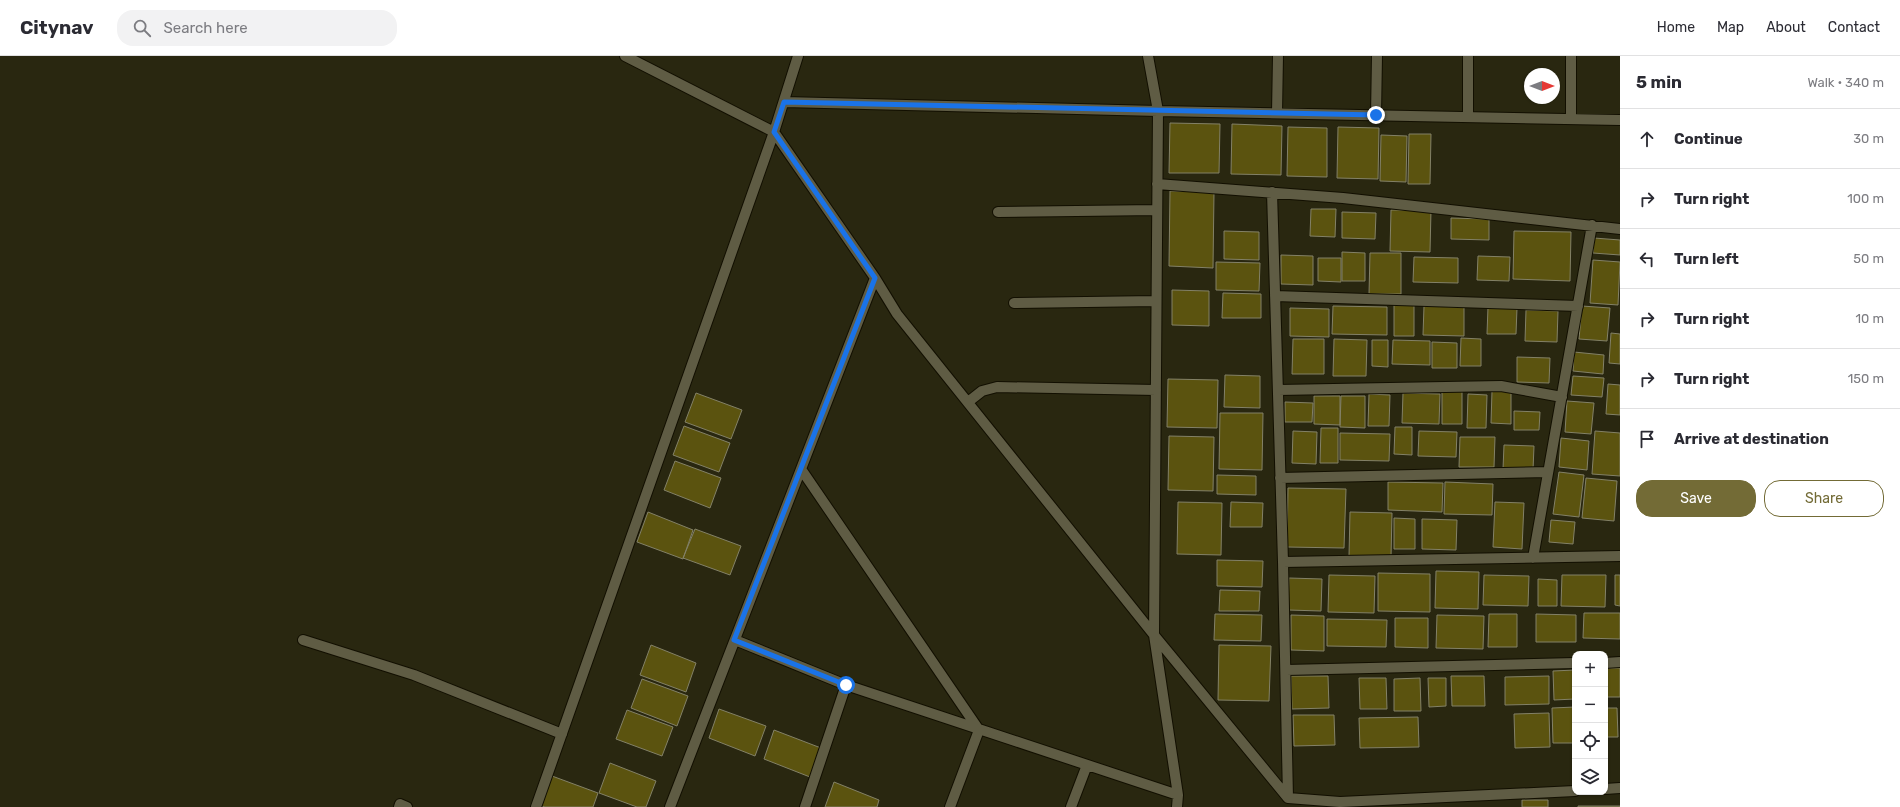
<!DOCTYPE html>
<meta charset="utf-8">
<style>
body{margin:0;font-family:Rubik,sans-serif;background:#f2f2f3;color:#2b2b33}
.controls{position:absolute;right:12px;bottom:12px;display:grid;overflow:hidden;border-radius:8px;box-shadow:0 1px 3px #0004}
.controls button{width:36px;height:36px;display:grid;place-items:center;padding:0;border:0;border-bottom:1px solid #e1e1e2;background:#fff;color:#2b2b33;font:20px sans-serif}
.compass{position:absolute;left:1524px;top:12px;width:36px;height:36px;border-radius:50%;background:#fff;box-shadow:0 1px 3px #0004;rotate:90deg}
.stop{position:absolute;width:12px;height:12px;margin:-9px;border:3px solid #1a73e8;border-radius:50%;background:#fff}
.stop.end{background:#1a73e8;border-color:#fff;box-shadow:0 1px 4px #0008}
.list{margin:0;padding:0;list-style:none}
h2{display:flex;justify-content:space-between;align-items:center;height:52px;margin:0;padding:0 16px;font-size:17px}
h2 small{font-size:13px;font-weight:400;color:#7c7c81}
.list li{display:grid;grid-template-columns:26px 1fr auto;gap:12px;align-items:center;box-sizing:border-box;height:60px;padding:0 16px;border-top:1px solid #e1e1e2}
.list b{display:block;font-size:15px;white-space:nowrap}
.list em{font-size:13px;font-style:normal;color:#7c7c81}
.actions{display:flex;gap:8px;padding:12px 16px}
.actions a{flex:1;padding:9px 0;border:1px solid #736b36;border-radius:16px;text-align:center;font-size:14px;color:#736b36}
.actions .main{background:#736b36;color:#fff}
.icon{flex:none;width:22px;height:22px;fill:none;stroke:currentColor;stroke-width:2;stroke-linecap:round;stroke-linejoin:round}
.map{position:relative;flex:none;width:1620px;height:751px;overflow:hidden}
header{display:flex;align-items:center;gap:24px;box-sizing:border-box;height:56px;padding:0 20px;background:#fff;border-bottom:1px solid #e1e1e2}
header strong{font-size:19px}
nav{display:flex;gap:22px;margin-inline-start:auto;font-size:14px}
.search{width:280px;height:36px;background:#f2f2f3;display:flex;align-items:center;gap:10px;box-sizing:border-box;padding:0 14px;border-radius:16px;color:#7c7c81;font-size:15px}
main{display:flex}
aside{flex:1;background:#fff}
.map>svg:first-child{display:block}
.building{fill:#5b530f;stroke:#838167}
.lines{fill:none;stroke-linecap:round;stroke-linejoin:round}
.minor-casing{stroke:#120f00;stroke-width:12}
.minor{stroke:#5f5c44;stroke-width:10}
.route{stroke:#1a73e8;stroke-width:5}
</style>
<header>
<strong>Citynav</strong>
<div class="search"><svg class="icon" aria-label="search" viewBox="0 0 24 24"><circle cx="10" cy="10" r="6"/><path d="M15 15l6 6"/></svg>Search here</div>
<nav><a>Home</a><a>Map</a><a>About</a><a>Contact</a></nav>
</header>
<main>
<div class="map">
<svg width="1620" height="751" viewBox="0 0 1620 751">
<rect width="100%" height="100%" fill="#292710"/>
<path class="building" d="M 1170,67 L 1220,68 L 1219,117 L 1169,117 Z
M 1232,68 L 1282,70 L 1281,119 L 1231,118 Z
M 1288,71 L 1327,72 L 1327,121 L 1287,120 Z
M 1338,71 L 1379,72 L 1378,123 L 1337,122 Z
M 1409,78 L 1431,78 L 1430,128 L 1408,128 Z
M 1381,79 L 1407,80 L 1406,126 L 1380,125 Z
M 1170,135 L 1214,136 L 1213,212 L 1169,210 Z
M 1311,153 L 1336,153 L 1335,181 L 1310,180 Z
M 1391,154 L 1431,154 L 1430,196 L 1390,195 Z
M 1342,156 L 1376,157 L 1375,183 L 1342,182 Z
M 1451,162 L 1489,163 L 1489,184 L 1451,183 Z
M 1224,175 L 1259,176 L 1259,204 L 1224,203 Z
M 1514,175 L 1571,176 L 1570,225 L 1513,223 Z
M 1594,182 L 1620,184 L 1620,199 L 1593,197 Z
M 1342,196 L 1365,197 L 1365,225 L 1342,225 Z
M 1370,197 L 1401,197 L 1401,238 L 1369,238 Z
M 1281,199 L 1313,200 L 1313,229 L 1281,228 Z
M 1478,200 L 1510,201 L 1509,225 L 1477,224 Z
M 1414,201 L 1458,202 L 1458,227 L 1413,226 Z
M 1318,202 L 1341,202 L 1341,226 L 1318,225 Z
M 1593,204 L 1620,206 L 1618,249 L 1590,247 Z
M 1216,206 L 1260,207 L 1259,235 L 1216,234 Z
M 1172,234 L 1209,235 L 1209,270 L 1172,269 Z
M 1223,237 L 1261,238 L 1261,262 L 1222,262 Z
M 1394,246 L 1414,247 L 1414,280 L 1394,280 Z
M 1333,250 L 1387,251 L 1387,279 L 1332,278 Z
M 1424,250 L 1464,251 L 1464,280 L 1423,279 Z
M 1582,250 L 1610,252 L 1607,285 L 1579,283 Z
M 1488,251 L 1517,252 L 1516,278 L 1487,278 Z
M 1290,252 L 1329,253 L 1329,281 L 1290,280 Z
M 1526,254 L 1558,255 L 1557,286 L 1525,285 Z
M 1611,277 L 1620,278 L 1620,308 L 1609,307 Z
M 1461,282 L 1481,283 L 1481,310 L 1460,310 Z
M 1293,283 L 1324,283 L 1324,318 L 1292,318 Z
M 1334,283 L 1367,284 L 1366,320 L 1333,320 Z
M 1372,284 L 1388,284 L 1388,311 L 1372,310 Z
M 1393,284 L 1430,285 L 1430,309 L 1392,308 Z
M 1432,286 L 1457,287 L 1457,312 L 1432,312 Z
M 1574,296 L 1604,299 L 1603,318 L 1573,315 Z
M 1517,301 L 1550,302 L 1549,327 L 1517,326 Z
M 1225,319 L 1260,320 L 1260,352 L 1224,351 Z
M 1573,320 L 1604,322 L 1602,341 L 1571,339 Z
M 1168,323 L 1218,324 L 1217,372 L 1167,371 Z
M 1608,328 L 1620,329 L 1620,359 L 1606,358 Z
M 1442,334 L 1462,334 L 1462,368 L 1442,368 Z
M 1492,335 L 1511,335 L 1511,368 L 1491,367 Z
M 696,337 L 742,354 L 731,383 L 685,366 Z
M 1403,337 L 1440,338 L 1439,368 L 1402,367 Z
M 1369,338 L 1390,339 L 1389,370 L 1368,370 Z
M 1468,338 L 1487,339 L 1486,372 L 1467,372 Z
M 1314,340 L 1340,340 L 1340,369 L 1314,368 Z
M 1341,340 L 1365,340 L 1365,372 L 1340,371 Z
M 1567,345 L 1594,347 L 1591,378 L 1565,376 Z
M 1285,346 L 1313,347 L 1312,366 L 1285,366 Z
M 1514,355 L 1540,356 L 1539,374 L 1514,374 Z
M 1220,357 L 1263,357 L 1262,414 L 1219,413 Z
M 684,370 L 730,387 L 719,416 L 673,399 Z
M 1395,371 L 1412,371 L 1412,399 L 1394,398 Z
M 1321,372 L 1338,372 L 1338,407 L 1320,407 Z
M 1293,375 L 1317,376 L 1316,408 L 1292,407 Z
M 1419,375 L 1457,376 L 1456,401 L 1418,400 Z
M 1595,375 L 1620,377 L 1620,420 L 1592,418 Z
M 1340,377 L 1390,378 L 1389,405 L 1340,404 Z
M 1169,380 L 1214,381 L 1213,435 L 1168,434 Z
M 1460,381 L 1495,381 L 1494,411 L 1459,411 Z
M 1561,382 L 1589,385 L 1587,414 L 1559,411 Z
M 1504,389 L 1534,390 L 1533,414 L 1503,413 Z
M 675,405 L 721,422 L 710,452 L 664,434 Z
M 1559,416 L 1584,419 L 1579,461 L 1553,458 Z
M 1217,419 L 1256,420 L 1256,439 L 1217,438 Z
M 1586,422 L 1617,425 L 1614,465 L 1582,462 Z
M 1388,426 L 1443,427 L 1442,456 L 1388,454 Z
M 1445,426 L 1493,428 L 1492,459 L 1444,458 Z
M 1288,432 L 1346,433 L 1344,492 L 1287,491 Z
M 1178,446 L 1222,447 L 1221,499 L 1177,498 Z
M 1231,446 L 1263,447 L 1262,471 L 1230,471 Z
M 1495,446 L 1524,447 L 1522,493 L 1493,491 Z
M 648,456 L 693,474 L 683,503 L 637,486 Z
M 1350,456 L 1392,457 L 1391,501 L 1349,500 Z
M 1394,462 L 1415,463 L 1415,493 L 1394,493 Z
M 1422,463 L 1457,464 L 1456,494 L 1422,493 Z
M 1551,464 L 1575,466 L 1573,488 L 1549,486 Z
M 695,473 L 741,490 L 730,519 L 683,502 Z
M 1217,504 L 1263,505 L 1262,531 L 1217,530 Z
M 1436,515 L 1479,516 L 1478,553 L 1435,552 Z
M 1378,517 L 1430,518 L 1430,556 L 1378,555 Z
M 1329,519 L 1375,520 L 1374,557 L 1328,556 Z
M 1484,519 L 1529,520 L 1528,550 L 1483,549 Z
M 1562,519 L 1606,519 L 1605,551 L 1561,550 Z
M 1615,519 L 1620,519 L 1620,550 L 1615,549 Z
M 1289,522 L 1322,523 L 1321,555 L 1288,554 Z
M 1538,523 L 1557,524 L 1557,550 L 1538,550 Z
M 1220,534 L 1260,535 L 1259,555 L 1219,555 Z
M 1584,557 L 1620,557 L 1620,583 L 1583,582 Z
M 1215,558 L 1262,559 L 1261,585 L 1214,584 Z
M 1489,558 L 1517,558 L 1517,591 L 1488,591 Z
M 1536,558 L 1576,559 L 1576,586 L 1536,586 Z
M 1291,559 L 1324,560 L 1324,595 L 1291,594 Z
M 1437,559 L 1484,560 L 1483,593 L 1436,592 Z
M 1395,562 L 1428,562 L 1428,592 L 1395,591 Z
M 1327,563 L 1387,564 L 1386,591 L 1327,590 Z
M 651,589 L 696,607 L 686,636 L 640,619 Z
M 1219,589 L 1271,590 L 1269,645 L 1218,644 Z
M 1605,612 L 1620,612 L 1620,641 L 1605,641 Z
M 1575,614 L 1575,643 L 1554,644 L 1553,615 Z
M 1291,620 L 1328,620 L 1329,652 L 1292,653 Z
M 1451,620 L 1484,620 L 1485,650 L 1452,650 Z
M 1549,620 L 1549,648 L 1505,649 L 1505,621 Z
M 1359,622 L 1386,622 L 1387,653 L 1360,653 Z
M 1420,622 L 1421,655 L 1394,655 L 1394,623 Z
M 1428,622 L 1446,622 L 1446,650 L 1429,651 Z
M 642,623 L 688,640 L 677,670 L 631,652 Z
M 1575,651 L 1575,687 L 1553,687 L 1552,652 Z
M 1605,652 L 1617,652 L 1618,681 L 1605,681 Z
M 719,653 L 766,670 L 755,700 L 709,682 Z
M 627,654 L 673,671 L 662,700 L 616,683 Z
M 1549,657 L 1550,691 L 1515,692 L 1514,658 Z
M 1293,659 L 1334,659 L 1335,689 L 1294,690 Z
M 1418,661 L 1419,691 L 1360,692 L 1359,662 Z
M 774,674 L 821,692 L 810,721 L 764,703 Z
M 610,707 L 656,725 L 646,751 L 637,751 L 599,737 Z
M 552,720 L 598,737 L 593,751 L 545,751 L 541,750 Z
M 834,726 L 879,744 L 877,751 L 825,751 Z
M 1522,744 L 1548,744 L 1548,751 L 1522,751 Z
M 1578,750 L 1620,750 L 1620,751 L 1578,751 Z"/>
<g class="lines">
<defs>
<path id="minor" d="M 625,0 L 774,76 L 875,222 L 897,258 L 1154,579 L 1288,742 L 1340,746 L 1575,735
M 784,46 L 1158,55 L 1148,0
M 1277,57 L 1278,0
M 1376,59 L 1377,0
M 1468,61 L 1468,0
M 1571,63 L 1571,0
M 1157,128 L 1343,142 L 1620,173
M 1272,136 L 1283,506
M 998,156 L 1157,154
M 1275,240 L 1578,250
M 1014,247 L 1156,245
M 1278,334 L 1501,330 L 1562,341
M 968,346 L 982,335 L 997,331 L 1156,334
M 801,413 L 979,674 L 950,751
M 1280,422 L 1548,416
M 1533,502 L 1592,169
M 303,584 L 414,619 L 562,678
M 735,584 L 846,629 L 1178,739
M 1605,607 L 1620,606
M 1286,614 L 1575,607
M 1605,733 L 1620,732
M 1288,742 L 1283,506 L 1620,500
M 399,751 L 400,748 L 407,751
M 536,751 L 774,76 L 798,0
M 670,751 L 875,222
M 805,751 L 846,629
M 1071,751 L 1087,709
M 1177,751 L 1178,739 L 1154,579 L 1158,55 L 1620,64"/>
</defs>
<use href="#minor" class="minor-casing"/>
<use href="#minor" class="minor"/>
</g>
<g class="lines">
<path class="route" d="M 846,629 L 734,584 L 875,222 L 774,76 L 784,46 L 1376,59"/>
</g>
</svg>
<div class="controls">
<button>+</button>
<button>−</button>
<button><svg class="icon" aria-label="locate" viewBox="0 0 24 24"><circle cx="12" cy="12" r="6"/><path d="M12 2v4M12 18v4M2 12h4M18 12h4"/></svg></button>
<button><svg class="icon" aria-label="layers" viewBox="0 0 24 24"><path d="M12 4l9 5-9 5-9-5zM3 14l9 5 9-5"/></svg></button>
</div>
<svg class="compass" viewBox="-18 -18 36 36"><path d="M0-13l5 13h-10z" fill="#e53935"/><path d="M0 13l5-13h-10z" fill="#7c7c81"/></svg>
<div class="stop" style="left:846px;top:629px"></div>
<div class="stop end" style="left:1376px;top:59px"></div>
</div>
<aside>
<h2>5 min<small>Walk · 340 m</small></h2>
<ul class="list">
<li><svg class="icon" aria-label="ahead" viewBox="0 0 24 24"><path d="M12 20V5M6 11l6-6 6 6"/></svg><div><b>Continue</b></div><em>30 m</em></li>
<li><svg class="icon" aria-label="right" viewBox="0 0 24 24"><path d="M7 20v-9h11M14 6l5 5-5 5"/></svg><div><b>Turn right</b></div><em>100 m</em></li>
<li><svg class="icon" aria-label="left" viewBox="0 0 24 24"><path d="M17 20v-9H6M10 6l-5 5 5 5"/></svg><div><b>Turn left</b></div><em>50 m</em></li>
<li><svg class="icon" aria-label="right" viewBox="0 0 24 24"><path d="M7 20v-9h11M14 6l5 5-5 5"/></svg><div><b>Turn right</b></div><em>10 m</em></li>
<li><svg class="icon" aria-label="right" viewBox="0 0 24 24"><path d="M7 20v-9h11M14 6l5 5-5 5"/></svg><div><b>Turn right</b></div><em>150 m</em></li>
<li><svg class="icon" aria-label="arrive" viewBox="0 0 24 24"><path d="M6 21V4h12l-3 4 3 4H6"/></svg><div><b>Arrive at destination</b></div></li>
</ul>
<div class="actions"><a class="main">Save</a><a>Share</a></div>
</aside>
</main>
